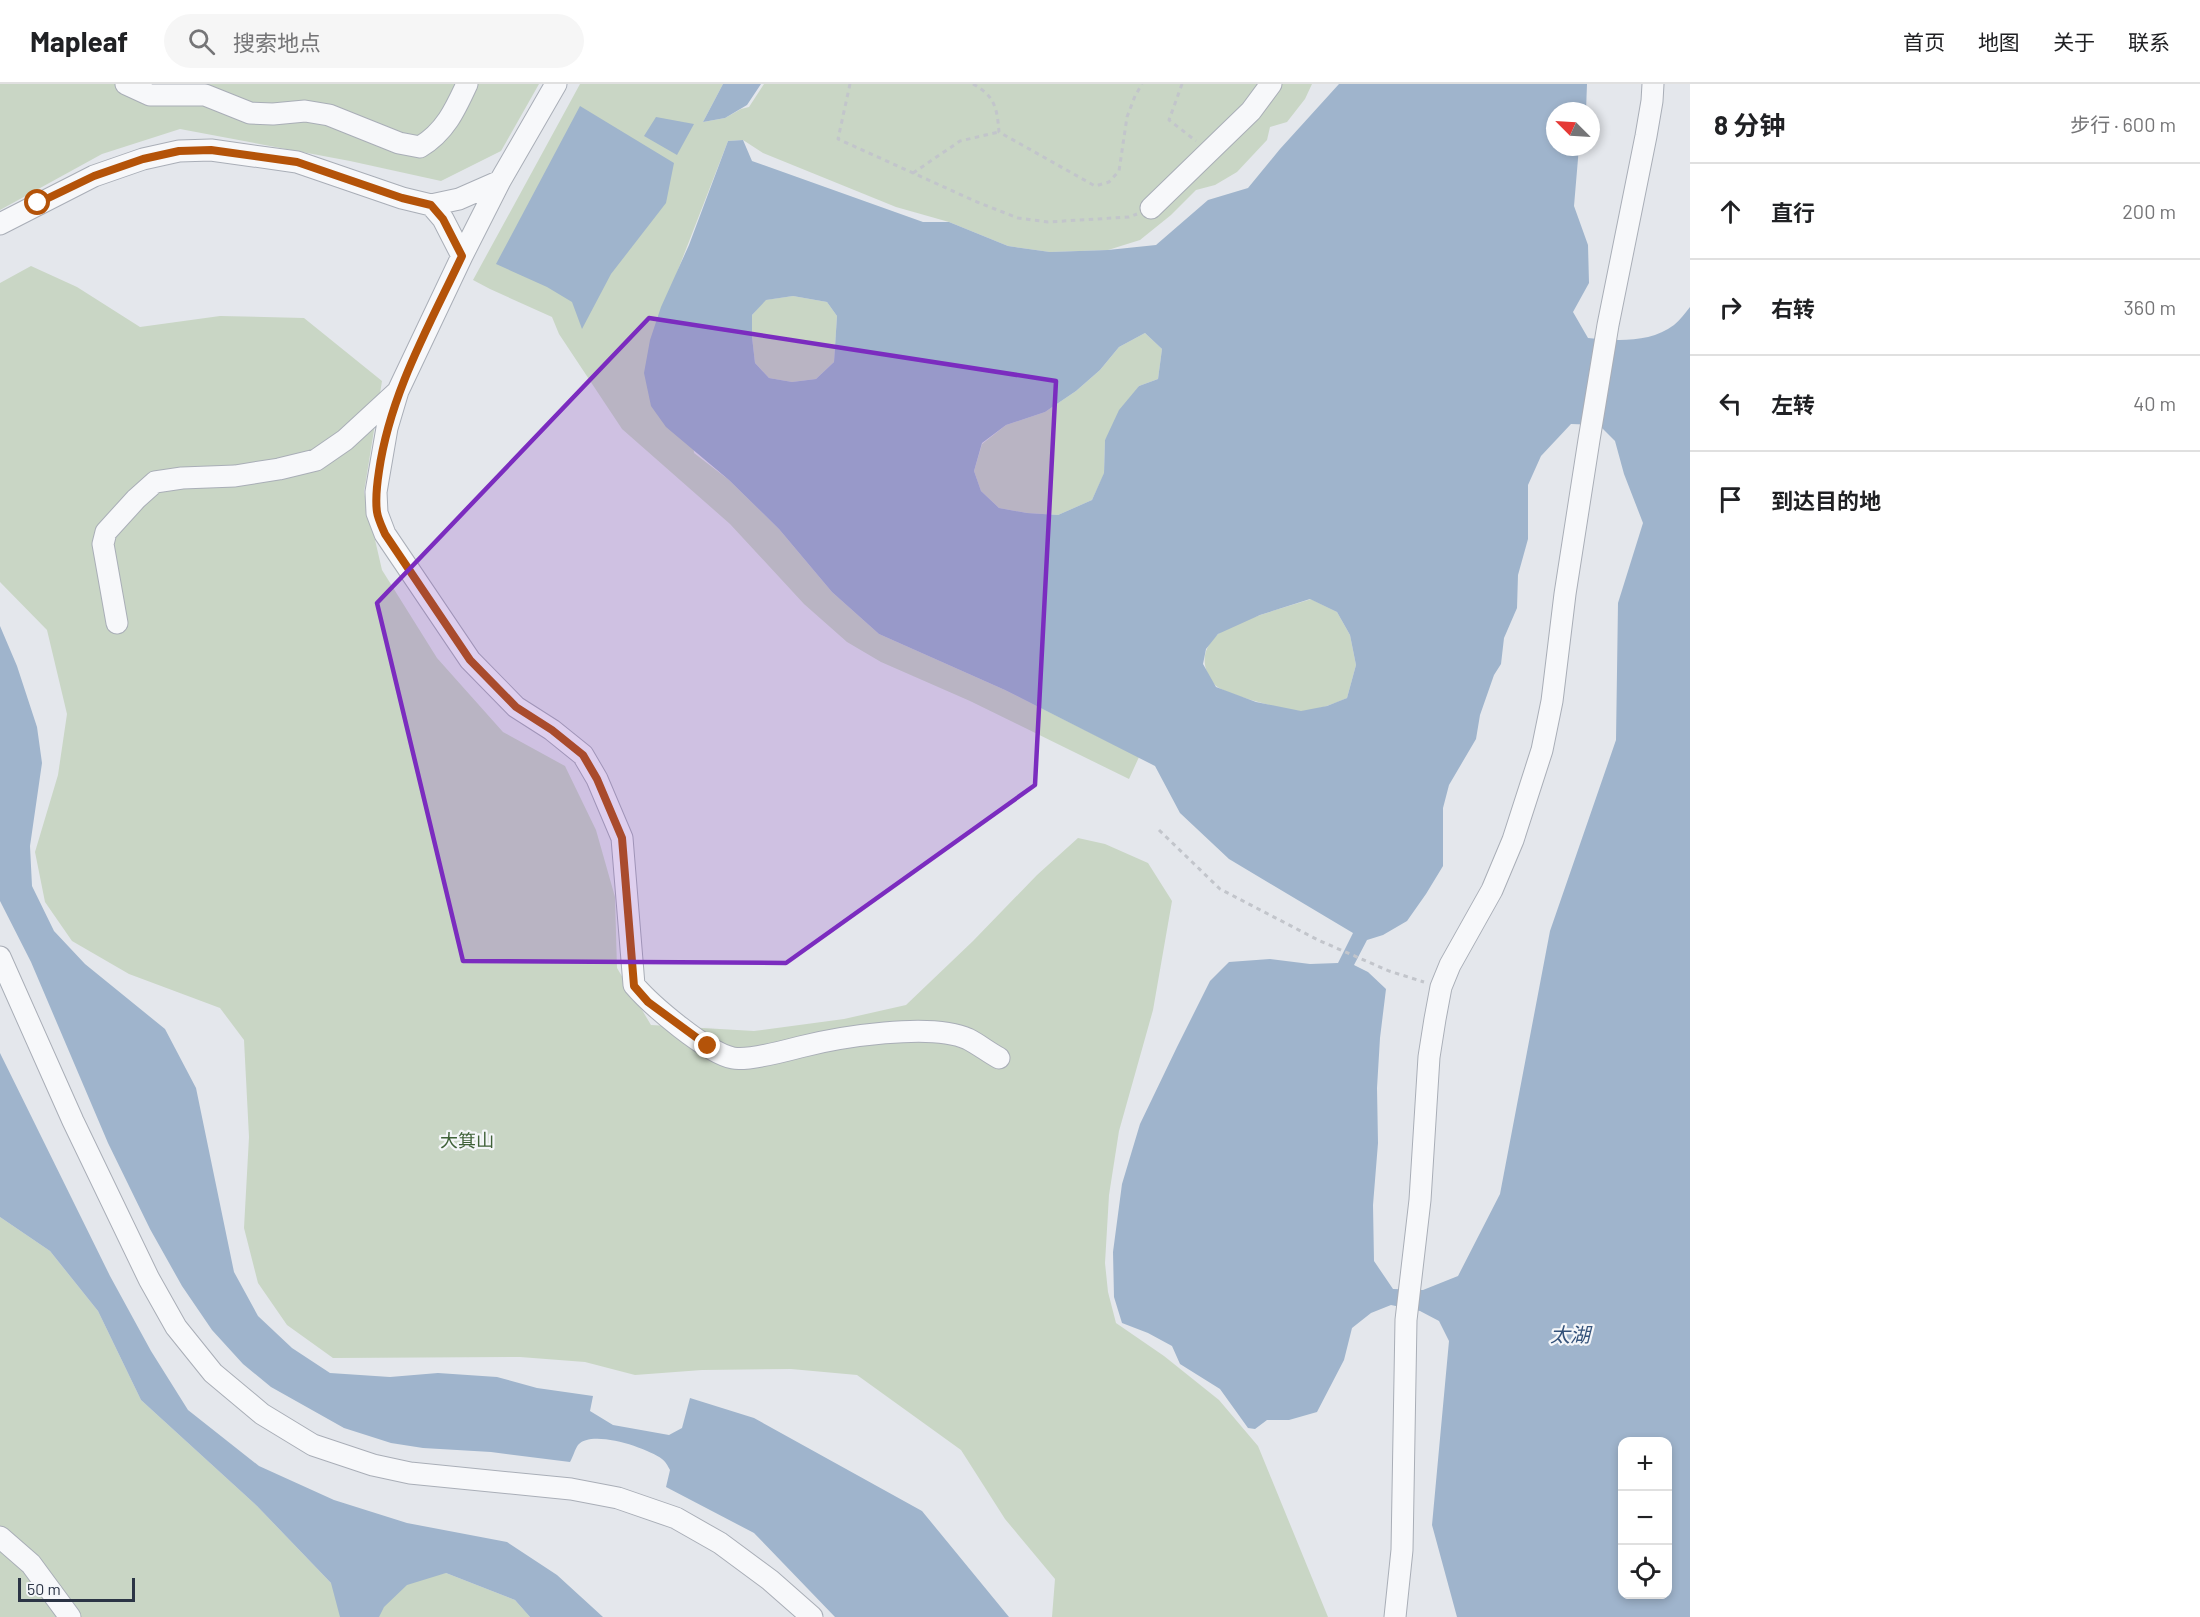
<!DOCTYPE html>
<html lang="zh">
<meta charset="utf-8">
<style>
body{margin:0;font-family:Barlow,"Noto Sans SC",sans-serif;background:#f6f6f6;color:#202124}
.controls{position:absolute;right:18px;bottom:18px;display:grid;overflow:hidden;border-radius:12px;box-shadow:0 3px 9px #0003}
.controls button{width:54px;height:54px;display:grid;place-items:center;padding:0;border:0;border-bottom:2px solid #e0e0e0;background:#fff;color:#202124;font:30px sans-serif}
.compass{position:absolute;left:1546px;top:18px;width:54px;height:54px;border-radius:50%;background:#fff;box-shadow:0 3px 9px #0003;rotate:294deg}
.scale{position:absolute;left:18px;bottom:15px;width:117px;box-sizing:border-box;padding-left:6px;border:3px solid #2b3445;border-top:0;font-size:16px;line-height:21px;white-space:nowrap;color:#2b3445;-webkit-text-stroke:4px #f4f6f9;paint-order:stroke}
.stop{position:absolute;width:18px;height:18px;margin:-14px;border:4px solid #b45309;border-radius:50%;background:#fff}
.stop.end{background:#b45309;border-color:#fff;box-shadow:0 2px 6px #0008}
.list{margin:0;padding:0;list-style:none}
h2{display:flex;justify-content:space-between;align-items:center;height:78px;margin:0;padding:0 24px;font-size:26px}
h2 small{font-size:20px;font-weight:400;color:#757577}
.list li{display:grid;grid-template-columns:39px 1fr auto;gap:18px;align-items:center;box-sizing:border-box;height:96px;padding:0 24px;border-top:2px solid #e0e0e0}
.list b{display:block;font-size:22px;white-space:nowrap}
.list em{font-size:20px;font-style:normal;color:#757577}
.icon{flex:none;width:33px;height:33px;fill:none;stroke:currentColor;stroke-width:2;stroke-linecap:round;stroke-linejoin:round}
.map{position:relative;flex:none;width:1690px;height:1533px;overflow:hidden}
header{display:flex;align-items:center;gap:36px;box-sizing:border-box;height:84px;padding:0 30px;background:#fff;border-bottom:2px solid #e0e0e0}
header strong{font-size:28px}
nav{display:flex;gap:33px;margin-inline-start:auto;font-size:21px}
.search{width:420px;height:54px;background:#f6f6f6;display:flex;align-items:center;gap:15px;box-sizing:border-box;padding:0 21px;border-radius:33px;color:#757577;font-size:22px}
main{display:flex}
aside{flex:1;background:#fff}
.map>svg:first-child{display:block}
.green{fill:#c9d6c5}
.water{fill:#9fb4cc;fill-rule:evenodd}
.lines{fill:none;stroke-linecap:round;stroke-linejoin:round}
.minor-casing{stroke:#a9aeb7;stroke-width:23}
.path{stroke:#c2c5cb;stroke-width:3;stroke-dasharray:4.5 4.5;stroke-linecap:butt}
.minor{stroke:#f7f8fa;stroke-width:21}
.route{stroke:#b45309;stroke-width:8}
.marked{fill:#7b2cbf;fill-opacity:0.2;stroke:#7b2cbf;stroke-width:4.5;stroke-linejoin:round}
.labels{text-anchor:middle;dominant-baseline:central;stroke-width:4.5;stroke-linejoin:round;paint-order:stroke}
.park-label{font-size:18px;fill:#3f6138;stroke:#f4f6f9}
.water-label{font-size:20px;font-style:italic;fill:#34527a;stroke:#f4f6f9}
</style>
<header>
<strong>Mapleaf</strong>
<div class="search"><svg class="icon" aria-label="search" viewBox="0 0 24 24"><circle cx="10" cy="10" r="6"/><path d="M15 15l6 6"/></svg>搜索地点</div>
<nav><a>首页</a><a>地图</a><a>关于</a><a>联系</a></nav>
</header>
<main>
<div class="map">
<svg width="1690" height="1533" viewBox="0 0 1690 1533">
<rect width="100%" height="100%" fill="#e4e7ec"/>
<path class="green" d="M 0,0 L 539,0 L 501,67 L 441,97 L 350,77 L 180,45 L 102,70 L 0,126 Z
M 580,0 L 723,0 L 703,38 L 725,34 L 741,25 L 749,23 L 764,0 L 1312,0 L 1305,15 L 1287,38 L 1270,43 L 1267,56 L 1237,88 L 1215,101 L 1196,106 L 1171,131 L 1140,156 L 1108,166 L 1050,168 L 1008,162 L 949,138 L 896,123 L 763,69 L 743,56 L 728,57 L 676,191 L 694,369 L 729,396 L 779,445 L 832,508 L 879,550 L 1005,606 L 1139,673 L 1129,695 L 970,617 L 881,578 L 847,558 L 804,520 L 730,440 L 622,345 L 559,250 L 552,233 L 490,205 L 473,196 Z
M 31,182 L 77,203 L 140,243 L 220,232 L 304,234 L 382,297 L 364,408 L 382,486 L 437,574 L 503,648 L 565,682 L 596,746 L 615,813 L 617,884 L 651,941 L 754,947 L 844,935 L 906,921 L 973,857 L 1037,791 L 1078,754 L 1105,760 L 1148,779 L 1172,817 L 1153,926 L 1119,1047 L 1109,1111 L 1105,1179 L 1108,1208 L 1116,1239 L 1164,1272 L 1219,1316 L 1258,1362 L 1328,1533 L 1052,1533 L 1055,1495 L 1005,1435 L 961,1366 L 857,1291 L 791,1285 L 702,1286 L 635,1291 L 585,1278 L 520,1273 L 333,1274 L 287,1241 L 258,1199 L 244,1144 L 249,1053 L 244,956 L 220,924 L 129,890 L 72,857 L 45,818 L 35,768 L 58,691 L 67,630 L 47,546 L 0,498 L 0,199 Z
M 793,212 L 827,218 L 837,232 L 834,278 L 816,295 L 792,298 L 769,294 L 755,279 L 752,253 L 752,231 L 765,216 Z
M 1145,249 L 1162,265 L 1158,295 L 1139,302 L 1105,356 L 1104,390 L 1092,416 L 1058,431 L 1027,429 L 999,424 L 981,407 L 974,387 L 982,360 L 1006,341 L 1045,328 L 1076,307 L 1100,286 L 1119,263 Z
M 1311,515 L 1337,528 L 1350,551 L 1356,581 L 1347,614 C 1333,620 1318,626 1303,627 C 1290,628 1223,610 1215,601 C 1201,584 1201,567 1216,552 C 1230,538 1290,522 1311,515 Z
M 0,1133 L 50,1167 L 98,1227 L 141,1316 L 257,1422 L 331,1499 L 446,1489 L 515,1516 L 530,1533 L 0,1533 Z"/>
<path class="water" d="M 723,0 L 761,0 L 747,21 L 725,34 L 703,38 Z
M 1339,0 L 1587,0 L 1586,27 L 1555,27 L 1555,63 L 1579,63 L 1574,122 L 1588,161 L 1589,199 L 1573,228 L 1588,254 C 1617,257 1650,259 1674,241 C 1680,236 1685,229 1690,223 L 1690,1533 L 1457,1533 L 1432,1441 L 1449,1257 L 1439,1237 L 1420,1227 L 1391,1221 L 1371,1229 L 1352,1244 L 1344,1276 L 1317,1328 L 1289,1336 L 1267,1336 L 1255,1345 L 1248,1344 L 1220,1305 L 1180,1280 L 1172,1262 L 1148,1249 L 1122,1239 L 1114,1213 L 1113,1168 L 1122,1100 L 1140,1040 L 1177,963 L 1210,897 L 1229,878 L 1270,875 L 1310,880 L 1338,879 L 1353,849 L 1229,775 L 1180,729 L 1155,682 L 1005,606 L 879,550 L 832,508 L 779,445 L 729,396 L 666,343 L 651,322 L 644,289 L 650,256 L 661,223 L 689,161 L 728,57 L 743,56 L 752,77 L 923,138 L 949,138 L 1008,162 L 1050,168 L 1108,166 L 1156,161 L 1208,116 L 1248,104 L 1280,65 ZM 793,212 L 827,218 L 837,232 L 834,278 L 816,295 L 792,298 L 769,294 L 755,279 L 752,253 L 752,231 L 766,216 ZM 1145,249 L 1162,265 L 1158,295 L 1139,302 L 1119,326 L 1105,356 L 1104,389 L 1092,416 L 1058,431 L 1027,429 L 999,424 L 981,407 L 974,387 L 982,359 L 1006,341 L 1045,328 L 1076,307 L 1100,286 L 1119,263 ZM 1571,340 L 1599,341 L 1615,357 L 1624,390 L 1643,439 L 1618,519 L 1616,656 L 1550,847 L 1500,1110 L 1458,1192 L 1423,1206 L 1393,1205 L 1374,1177 L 1373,1121 L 1378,1059 L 1377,1004 L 1380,954 L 1386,905 L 1368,888 L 1354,881 L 1367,856 L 1383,851 L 1407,837 L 1426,810 L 1443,782 L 1443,724 L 1449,701 L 1476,655 L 1480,631 L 1494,591 L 1501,580 L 1504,554 L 1517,524 L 1518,491 L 1528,455 L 1528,401 L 1541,372 ZM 1310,515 L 1337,528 L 1350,551 L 1356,581 L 1347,614 L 1327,622 L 1301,627 L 1256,618 L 1216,603 L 1203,580 L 1206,565 L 1218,550 L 1260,531 ZM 1622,1358 L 1668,1358 L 1668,1510 L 1622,1510 Z
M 580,22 L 674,79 L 666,119 L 611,190 L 582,245 L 572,218 L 547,203 L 496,180 Z
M 656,33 L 694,40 L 677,71 L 644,52 Z
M 0,542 L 17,582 L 37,643 L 42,679 L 30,762 L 32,802 L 54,847 L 85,880 L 165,945 L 196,1004 L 234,1188 L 258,1232 L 292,1264 L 330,1289 L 390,1293 L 438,1289 L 497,1293 L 537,1304 L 593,1312 L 590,1327 L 613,1341 L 669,1351 L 682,1344 L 690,1314 L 754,1334 L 922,1427 L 1009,1533 L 835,1533 L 754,1449 L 666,1403 L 670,1386 C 668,1382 665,1377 662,1375 C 647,1364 592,1345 578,1361 C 575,1365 573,1373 570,1378 L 491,1368 L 423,1364 L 391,1359 L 344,1344 L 271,1303 L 243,1280 L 212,1246 L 182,1202 L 150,1145 L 108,1059 L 31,878 L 0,817 Z
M 0,969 L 110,1192 L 151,1267 L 188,1326 L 259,1382 L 334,1416 L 407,1439 L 507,1458 L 557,1491 L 603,1533 L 530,1533 L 515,1516 L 446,1489 L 407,1501 L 384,1523 L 379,1533 L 340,1533 L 331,1499 L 257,1422 L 141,1316 L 98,1227 L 50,1167 L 0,1133 Z"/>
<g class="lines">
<defs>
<path id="minor" d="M 126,0 L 150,11 L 205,11 L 250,29 L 273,30 L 305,27 L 329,31 L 399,59 L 420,63 C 445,48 455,26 467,0
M 556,0 L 500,97 L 462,172 L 398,307 L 387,344 L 376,408 L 377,429 L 385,450 L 470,576 L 516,623 L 552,646 L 583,671 L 597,695 L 622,754 L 634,901 C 651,921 707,969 733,974 C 747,977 785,967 800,963 C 839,953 931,938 968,955 C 978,960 988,968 999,974
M 431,121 L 443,135 L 462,172
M 1151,124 L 1251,27 L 1271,0
M 0,140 L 94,92 L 143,75 L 179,67 L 211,66 L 297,78 L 402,114 L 431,121 L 459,115 L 500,97
M 117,539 L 103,460 L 106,448 L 136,415 L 155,398 L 182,394 L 235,392 L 279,385 L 316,376 L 345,356 L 396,309
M 0,873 L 73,1037 L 149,1195 L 176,1243 L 213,1289 L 262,1330 L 313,1361 L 373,1381 L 410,1389 L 571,1405 L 618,1414 L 676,1434 L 720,1459 L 770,1496 L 812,1533
M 0,1453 L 31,1480 L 70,1533
M 1395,1533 L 1402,1466 L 1406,1236 L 1420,1116 L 1429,973 L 1435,935 L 1441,903 L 1450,881 L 1492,806 L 1513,756 L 1542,666 L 1552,617 L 1565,510 L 1589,356 L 1608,241 L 1646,52 L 1652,17 L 1653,0"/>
</defs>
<use href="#minor" class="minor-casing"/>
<path class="path" d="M 850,0 L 838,55 L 977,118 L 1018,134 L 1048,138 L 1129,133 L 1137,130
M 973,0 C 995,12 997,24 999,48 L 1095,102 L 1109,98 L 1119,87 L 1127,33 L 1135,12 L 1142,0
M 1182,0 L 1169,36 L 1196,57
M 913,89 L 960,57 L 999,48
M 1159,746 L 1220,805 L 1318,856 L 1389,887 L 1424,898"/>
<use href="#minor" class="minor"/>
</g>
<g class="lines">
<path class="route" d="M 38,119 L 94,92 L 143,75 L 179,67 L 211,66 L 297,78 L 402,114 L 431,121 L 443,135 L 462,172 C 429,242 390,310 379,387 C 377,400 375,414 377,428 C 378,435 382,443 385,450 L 470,576 L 516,623 L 552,646 L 583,671 L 597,695 L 622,754 L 634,902 L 648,918 L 708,962"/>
</g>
<path class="marked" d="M 649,234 L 1056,297 L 1035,701 L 786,879 L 463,877 L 377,519 Z"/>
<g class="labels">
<g class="park-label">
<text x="467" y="1056">大箕山</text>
</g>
<g class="water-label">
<text x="1570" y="1250">太湖</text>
</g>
</g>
</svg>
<div class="controls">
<button>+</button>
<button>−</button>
<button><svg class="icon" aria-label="locate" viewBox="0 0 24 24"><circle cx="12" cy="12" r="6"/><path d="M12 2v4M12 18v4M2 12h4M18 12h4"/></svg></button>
</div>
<svg class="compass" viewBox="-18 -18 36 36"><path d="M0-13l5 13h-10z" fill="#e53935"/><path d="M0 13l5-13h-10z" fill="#757577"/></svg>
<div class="scale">50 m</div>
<div class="stop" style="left:38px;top:119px"></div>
<div class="stop end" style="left:708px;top:962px"></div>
</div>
<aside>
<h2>8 分钟<small>步行 · 600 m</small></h2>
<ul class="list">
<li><svg class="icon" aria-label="ahead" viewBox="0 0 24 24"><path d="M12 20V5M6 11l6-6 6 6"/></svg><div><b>直行</b></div><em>200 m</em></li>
<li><svg class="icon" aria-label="right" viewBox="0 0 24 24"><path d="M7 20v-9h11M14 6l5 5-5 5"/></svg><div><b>右转</b></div><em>360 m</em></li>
<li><svg class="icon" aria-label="left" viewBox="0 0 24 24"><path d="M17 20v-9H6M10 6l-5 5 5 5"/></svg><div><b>左转</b></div><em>40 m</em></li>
<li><svg class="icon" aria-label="arrive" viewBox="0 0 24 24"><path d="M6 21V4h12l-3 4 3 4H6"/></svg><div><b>到达目的地</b></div></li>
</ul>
</aside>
</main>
